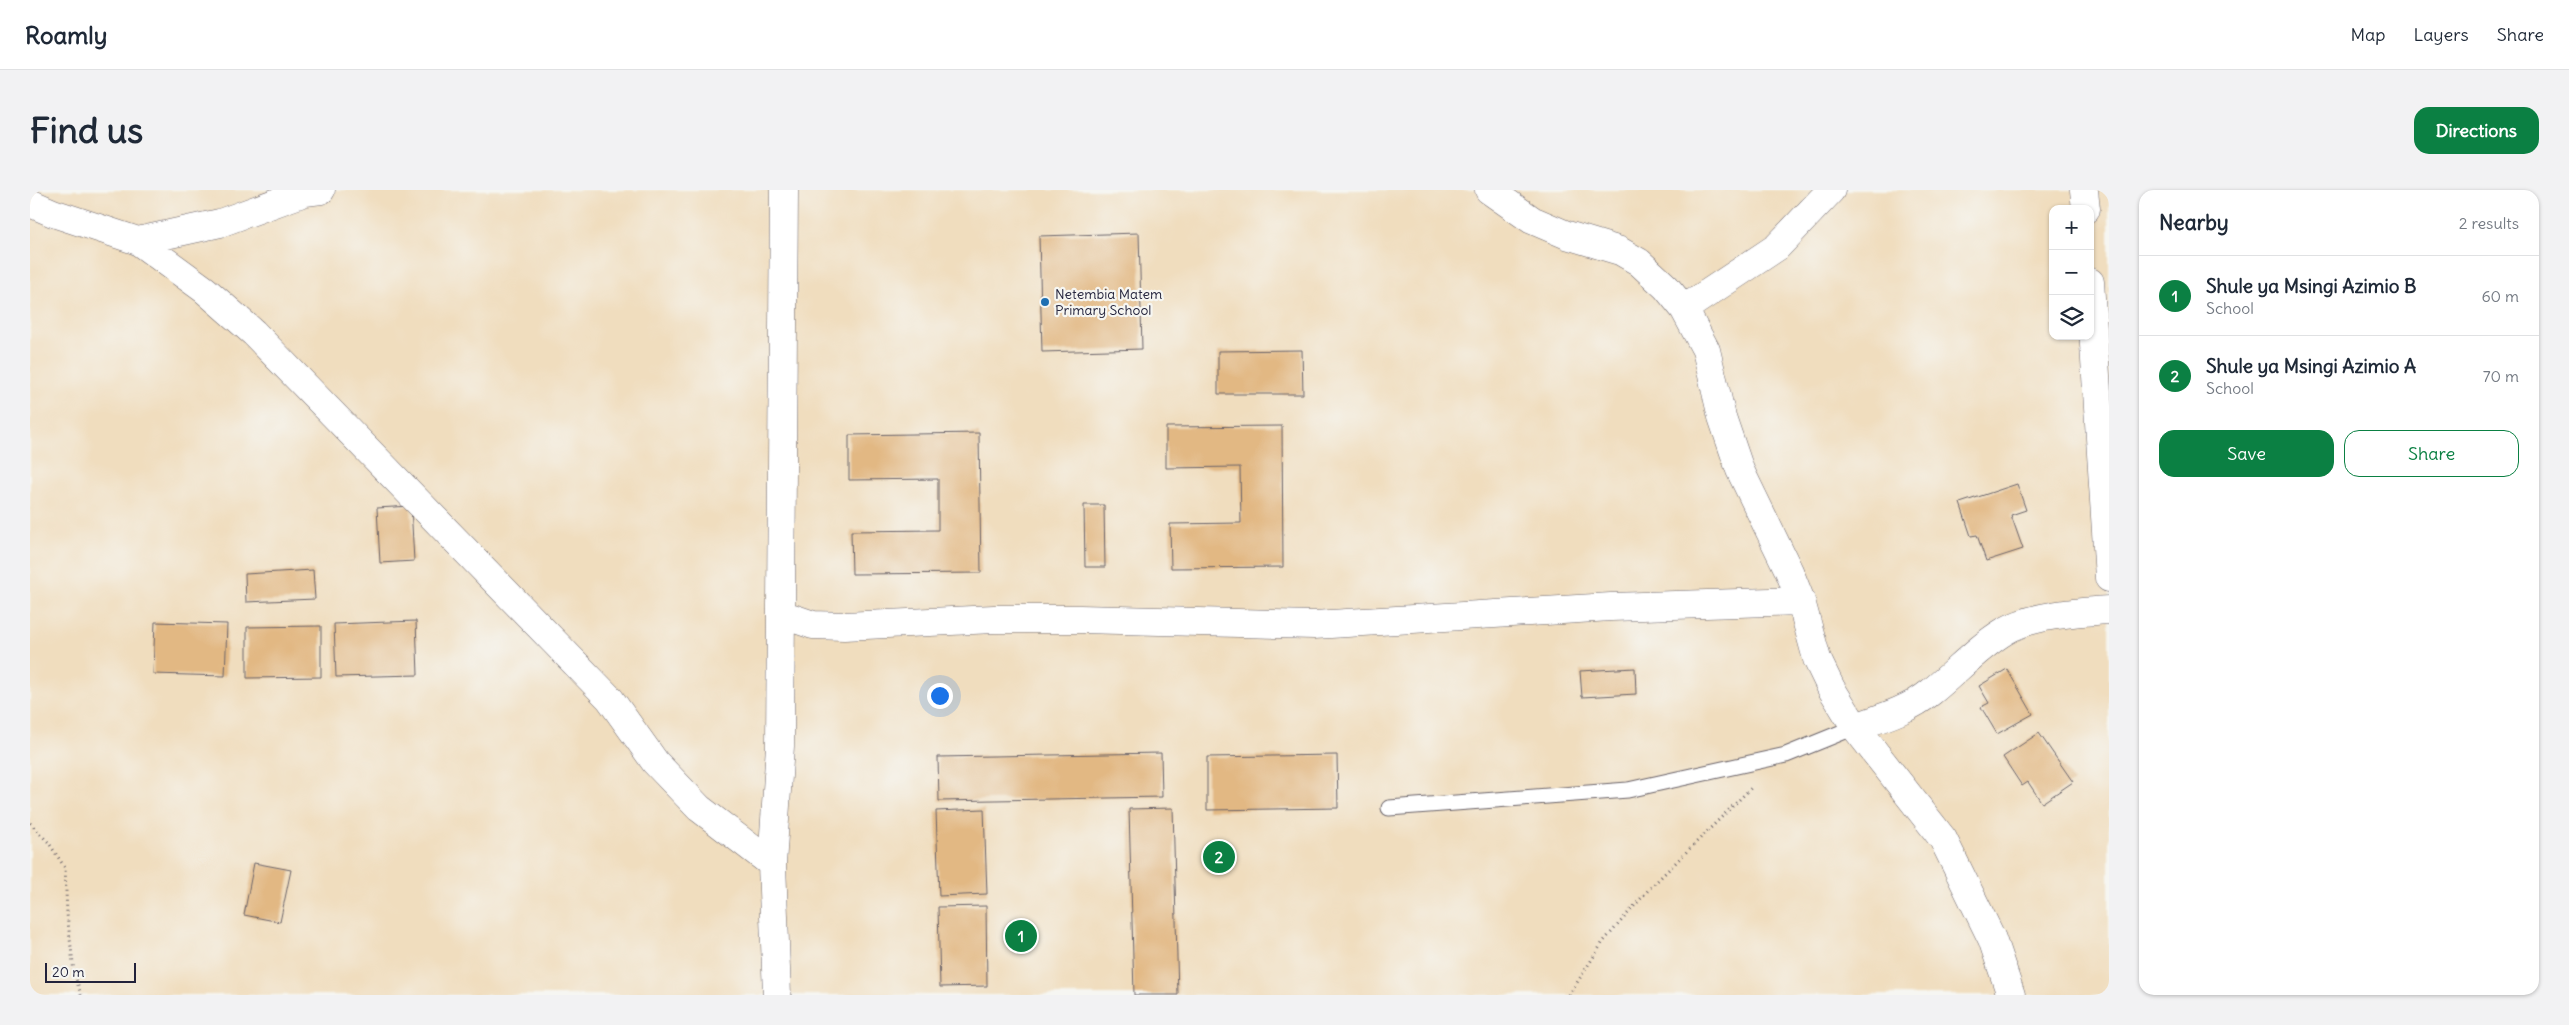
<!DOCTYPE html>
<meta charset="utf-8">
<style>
body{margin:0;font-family:Delius,sans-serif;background:#f2f2f3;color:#1f2937}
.controls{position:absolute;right:15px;top:15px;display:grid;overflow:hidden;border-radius:10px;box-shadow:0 1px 4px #0004}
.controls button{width:45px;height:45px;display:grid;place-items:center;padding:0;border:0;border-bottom:1px solid #e0e1e3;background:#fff;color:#1f2937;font:25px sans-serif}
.scale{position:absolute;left:15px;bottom:12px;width:91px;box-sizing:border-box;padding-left:5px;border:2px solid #22223b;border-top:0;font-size:14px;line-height:18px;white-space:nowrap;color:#22223b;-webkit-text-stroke:4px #f6f6f2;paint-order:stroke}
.you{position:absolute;left:909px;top:505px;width:18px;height:18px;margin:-12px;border:4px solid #fff;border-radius:50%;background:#1a73e8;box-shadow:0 0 0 8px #1a73e833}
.badge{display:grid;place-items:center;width:32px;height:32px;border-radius:50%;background:#0b8043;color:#fff;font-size:16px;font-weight:700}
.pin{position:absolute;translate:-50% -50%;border:2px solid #fff;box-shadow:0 1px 5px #0006}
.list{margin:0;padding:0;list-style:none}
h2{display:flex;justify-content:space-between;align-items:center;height:65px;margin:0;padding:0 20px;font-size:21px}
h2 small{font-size:16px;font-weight:400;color:#747a83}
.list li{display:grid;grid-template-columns:32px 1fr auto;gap:15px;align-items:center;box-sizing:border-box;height:80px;padding:0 20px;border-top:1px solid #e0e1e3}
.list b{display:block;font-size:19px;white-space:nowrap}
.list p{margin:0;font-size:16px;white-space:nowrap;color:#747a83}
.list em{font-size:16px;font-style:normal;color:#747a83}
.actions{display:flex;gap:10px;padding:15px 20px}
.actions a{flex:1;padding:11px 0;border:1px solid #0b8043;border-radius:15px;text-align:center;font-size:18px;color:#0b8043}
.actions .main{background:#0b8043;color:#fff}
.icon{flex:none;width:28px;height:28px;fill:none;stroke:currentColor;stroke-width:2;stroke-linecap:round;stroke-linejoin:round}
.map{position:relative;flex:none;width:2079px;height:805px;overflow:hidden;border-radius:15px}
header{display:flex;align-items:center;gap:30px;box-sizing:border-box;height:70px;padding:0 25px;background:#fff;border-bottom:1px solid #e0e1e3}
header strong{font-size:24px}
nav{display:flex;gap:28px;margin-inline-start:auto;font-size:18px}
.intro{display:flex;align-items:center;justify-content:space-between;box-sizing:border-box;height:120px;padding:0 30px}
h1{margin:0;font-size:35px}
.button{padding:12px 22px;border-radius:15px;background:#0b8043;color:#fff;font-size:18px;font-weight:700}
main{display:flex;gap:30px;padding:0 30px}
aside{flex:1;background:#fff;border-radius:15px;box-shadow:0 1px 4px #0004}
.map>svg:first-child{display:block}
.building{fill:#e2b883}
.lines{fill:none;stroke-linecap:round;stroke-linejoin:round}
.lane-casing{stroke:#6a6369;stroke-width:17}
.street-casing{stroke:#6a6369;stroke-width:29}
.path{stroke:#6a6369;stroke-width:3;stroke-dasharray:1 4;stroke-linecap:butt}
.lane{stroke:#fff;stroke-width:15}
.street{stroke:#fff;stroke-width:28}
.poi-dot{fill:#1f6fb2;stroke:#f6f6f2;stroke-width:2}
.labels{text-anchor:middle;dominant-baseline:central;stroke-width:4.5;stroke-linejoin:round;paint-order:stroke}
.poi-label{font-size:14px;fill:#22223b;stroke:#f6f6f2;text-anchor:start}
</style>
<header>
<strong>Roamly</strong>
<nav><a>Map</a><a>Layers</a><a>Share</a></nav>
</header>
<div class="intro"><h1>Find us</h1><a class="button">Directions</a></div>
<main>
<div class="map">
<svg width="2079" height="805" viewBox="0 0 2079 805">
<rect width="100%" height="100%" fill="#f6f6f2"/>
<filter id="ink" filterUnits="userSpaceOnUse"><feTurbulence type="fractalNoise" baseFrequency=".02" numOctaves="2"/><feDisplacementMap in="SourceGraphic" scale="10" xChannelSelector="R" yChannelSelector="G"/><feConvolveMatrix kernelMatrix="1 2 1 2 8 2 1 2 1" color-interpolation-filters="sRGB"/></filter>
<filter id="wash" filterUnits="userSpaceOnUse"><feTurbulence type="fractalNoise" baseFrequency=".0096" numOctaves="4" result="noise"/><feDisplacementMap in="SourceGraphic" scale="20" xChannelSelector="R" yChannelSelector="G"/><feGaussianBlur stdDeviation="1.12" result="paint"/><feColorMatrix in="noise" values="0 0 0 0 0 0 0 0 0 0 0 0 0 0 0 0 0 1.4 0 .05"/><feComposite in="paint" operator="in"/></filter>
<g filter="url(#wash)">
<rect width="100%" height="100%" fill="#f0ddbe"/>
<g id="blocks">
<path class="building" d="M 1109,43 L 1112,159 L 1012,162 L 1009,46 Z
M 1272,160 L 1273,204 L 1188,204 L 1188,161 Z
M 1252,236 L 1253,377 L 1141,378 L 1140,334 L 1211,333 L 1210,277 L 1136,278 L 1136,237 Z
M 949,243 L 951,383 L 822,384 L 821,341 L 908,340 L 908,289 L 819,290 L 819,245 Z
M 1987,294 L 1996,320 L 1981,325 L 1993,359 L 1956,371 L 1947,345 L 1941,346 L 1930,313 Z
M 1054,315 L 1074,315 L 1075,377 L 1055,377 Z
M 381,316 L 384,371 L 350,373 L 347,318 Z
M 283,380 L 285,409 L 216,412 L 215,384 Z
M 386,431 L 388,485 L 306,487 L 304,434 Z
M 125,432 L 197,434 L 195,486 L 123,484 Z
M 291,436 L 291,487 L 217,488 L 217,437 Z
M 1605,478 L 1606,504 L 1552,507 L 1550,481 Z
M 1977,479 L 2003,524 L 1967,544 L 1951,517 L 1959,513 L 1949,496 Z
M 2009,543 L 2043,592 L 2012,613 L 1998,592 L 1992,596 L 1973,567 Z
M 1131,563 L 1132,607 L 909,611 L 908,567 Z
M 1307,565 L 1308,618 L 1177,620 L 1177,567 Z
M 1143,618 L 1148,805 L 1104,805 L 1099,619 Z
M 954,619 L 957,704 L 909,706 L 906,621 Z
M 224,673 L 261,680 L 250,732 L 214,725 Z
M 956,716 L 957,796 L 910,797 L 908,717 Z"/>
</g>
</g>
<g filter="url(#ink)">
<use href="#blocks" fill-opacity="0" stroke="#6a6369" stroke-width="1"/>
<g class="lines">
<defs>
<path id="lane" d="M 1359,618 L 1598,600 L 1756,565 L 1825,537"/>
<path id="street" d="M 1459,0 L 1502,30 L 1537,45 L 1590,61 L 1609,72 L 1636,97 L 1654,119 L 1676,160 L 1692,227 L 1710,280 L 1759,381 L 1771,411 L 1787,469 L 1801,498 L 1825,537 L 1913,649 L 1962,749 L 1981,805
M 2054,0 L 2056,19
M 0,13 L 23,23 L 108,51 L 190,33 L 275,2 L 291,0
M 108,51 L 175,100 L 224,143 L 580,509 L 625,572 L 669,618 L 742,674
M 2060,92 L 2079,388
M 1654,119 L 1747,57 L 1801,0
M 751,424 L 783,435 L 814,436 L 964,429 L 1050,429 L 1284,435 L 1581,417 L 1771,411
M 1825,537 C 1851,528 1879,520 1901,502 C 1926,482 1947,458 1975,441 C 2002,425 2048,422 2079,420
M 747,805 L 742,674 L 750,556 L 754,0"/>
</defs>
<use href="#lane" class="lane-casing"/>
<use href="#street" class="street-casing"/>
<path class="path" d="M 0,633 L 19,653 L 35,678 L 37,724 L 44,782 L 51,805
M 1539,805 L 1573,752 L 1620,698 L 1723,596"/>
<use href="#lane" class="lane"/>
<use href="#street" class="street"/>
</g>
</g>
<circle class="poi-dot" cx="1015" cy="112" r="5"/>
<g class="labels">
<g class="poi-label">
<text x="1025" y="104">Netembia Matem<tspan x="1025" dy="16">Primary School</tspan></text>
</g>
</g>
</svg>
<div class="controls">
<button>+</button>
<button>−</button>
<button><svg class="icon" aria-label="layers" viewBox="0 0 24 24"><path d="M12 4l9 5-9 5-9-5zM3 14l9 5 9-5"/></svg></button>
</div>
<div class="scale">20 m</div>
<div class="you"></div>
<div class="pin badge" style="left:991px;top:746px">1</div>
<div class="pin badge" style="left:1189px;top:667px">2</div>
</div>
<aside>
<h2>Nearby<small>2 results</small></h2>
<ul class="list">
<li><span class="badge">1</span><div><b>Shule ya Msingi Azimio B</b><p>School</p></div><em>60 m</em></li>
<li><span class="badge">2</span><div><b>Shule ya Msingi Azimio A</b><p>School</p></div><em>70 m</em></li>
</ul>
<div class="actions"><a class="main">Save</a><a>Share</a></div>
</aside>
</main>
